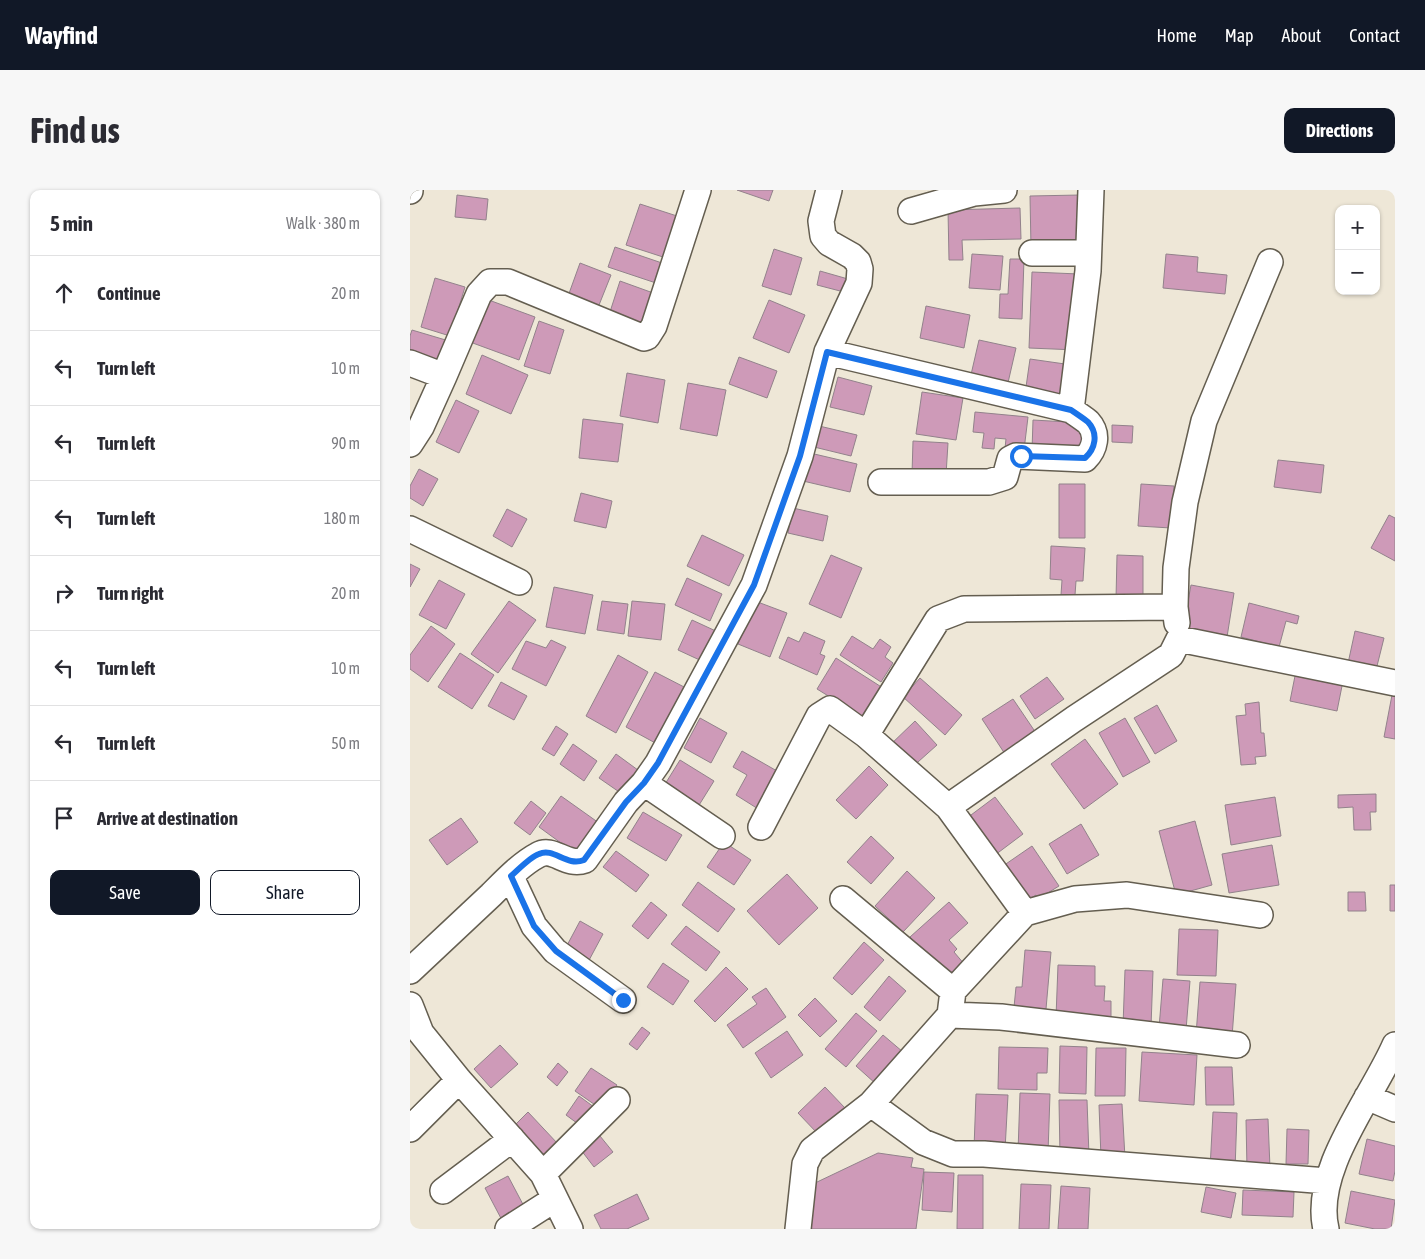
<!DOCTYPE html>
<meta charset="utf-8">
<style>
body{margin:0;font-family:"Asap Condensed",sans-serif;background:#f7f7f7;color:#2b2b33}
.controls{position:absolute;right:15px;top:15px;display:grid;overflow:hidden;border-radius:10px;box-shadow:0 1px 4px #0004}
.controls button{width:45px;height:45px;display:grid;place-items:center;padding:0;border:0;border-bottom:1px solid #e1e1e2;background:#fff;color:#2b2b33;font:25px sans-serif}
.stop{position:absolute;width:15px;height:15px;margin:-11px;border:4px solid #1a73e8;border-radius:50%;background:#fff}
.stop.end{background:#1a73e8;border-color:#fff;box-shadow:0 1px 5px #0008}
.list{margin:0;padding:0;list-style:none}
h2{display:flex;justify-content:space-between;align-items:center;height:65px;margin:0;padding:0 20px;font-size:21px}
h2 small{font-size:16px;font-weight:400;color:#7c7c81}
.list li{display:grid;grid-template-columns:32px 1fr auto;gap:15px;align-items:center;box-sizing:border-box;height:75px;padding:0 20px;border-top:1px solid #e1e1e2}
.list b{display:block;font-size:19px;white-space:nowrap}
.list em{font-size:16px;font-style:normal;color:#7c7c81}
.actions{display:flex;gap:10px;padding:15px 20px}
.actions a{flex:1;padding:11px 0;border:1px solid #111827;border-radius:10px;text-align:center;font-size:18px;color:#111827}
.actions .main{background:#111827;color:#fff}
.icon{flex:none;width:28px;height:28px;fill:none;stroke:currentColor;stroke-width:2;stroke-linecap:round;stroke-linejoin:round}
.map{position:relative;flex:none;width:985px;height:1039px;overflow:hidden;border-radius:10px}
header{display:flex;align-items:center;gap:30px;box-sizing:border-box;height:70px;padding:0 25px;background:#111827;color:#fff}
header strong{font-size:24px}
nav{display:flex;gap:28px;margin-inline-start:auto;font-size:18px}
.intro{display:flex;align-items:center;justify-content:space-between;box-sizing:border-box;height:120px;padding:0 30px}
h1{margin:0;font-size:35px}
.button{padding:12px 22px;border-radius:10px;background:#111827;color:#fff;font-size:18px;font-weight:700}
main{display:flex;gap:30px;padding:0 30px}
aside{flex:1;background:#fff;border-radius:10px;box-shadow:0 1px 4px #0004}
.map>svg:first-child{display:block}
.building{fill:#ce9ab8;stroke:#92828b}
.lines{fill:none;stroke-linecap:round;stroke-linejoin:round}
.street-casing{stroke:#645e50;stroke-width:28}
.street{stroke:#fff;stroke-width:25}
.route{stroke:#1a73e8;stroke-width:6}
</style>
<header>
<strong>Wayfind</strong>
<nav><a>Home</a><a>Map</a><a>About</a><a>Contact</a></nav>
</header>
<div class="intro"><h1>Find us</h1><a class="button">Directions</a></div>
<main>
<aside>
<h2>5 min<small>Walk · 380 m</small></h2>
<ul class="list">
<li><svg class="icon" aria-label="ahead" viewBox="0 0 24 24"><path d="M12 20V5M6 11l6-6 6 6"/></svg><div><b>Continue</b></div><em>20 m</em></li>
<li><svg class="icon" aria-label="left" viewBox="0 0 24 24"><path d="M17 20v-9H6M10 6l-5 5 5 5"/></svg><div><b>Turn left</b></div><em>10 m</em></li>
<li><svg class="icon" aria-label="left" viewBox="0 0 24 24"><path d="M17 20v-9H6M10 6l-5 5 5 5"/></svg><div><b>Turn left</b></div><em>90 m</em></li>
<li><svg class="icon" aria-label="left" viewBox="0 0 24 24"><path d="M17 20v-9H6M10 6l-5 5 5 5"/></svg><div><b>Turn left</b></div><em>180 m</em></li>
<li><svg class="icon" aria-label="right" viewBox="0 0 24 24"><path d="M7 20v-9h11M14 6l5 5-5 5"/></svg><div><b>Turn right</b></div><em>20 m</em></li>
<li><svg class="icon" aria-label="left" viewBox="0 0 24 24"><path d="M17 20v-9H6M10 6l-5 5 5 5"/></svg><div><b>Turn left</b></div><em>10 m</em></li>
<li><svg class="icon" aria-label="left" viewBox="0 0 24 24"><path d="M17 20v-9H6M10 6l-5 5 5 5"/></svg><div><b>Turn left</b></div><em>50 m</em></li>
<li><svg class="icon" aria-label="arrive" viewBox="0 0 24 24"><path d="M6 21V4h12l-3 4 3 4H6"/></svg><div><b>Arrive at destination</b></div></li>
</ul>
<div class="actions"><a class="main">Save</a><a>Share</a></div>
</aside>
<div class="map">
<svg width="985" height="1039" viewBox="0 0 985 1039">
<rect width="100%" height="100%" fill="#eee7d7"/>
<path class="building" d="M 327,0 L 363,0 L 359,11 Z
M 47,5 L 78,9 L 76,30 L 45,27 Z
M 670,5 L 670,57 L 621,58 L 620,6 Z
M 230,14 L 267,26 L 253,67 L 216,55 Z
M 610,18 L 611,49 L 552,50 L 553,70 L 539,70 L 538,20 Z
M 205,57 L 252,73 L 246,93 L 198,77 Z
M 364,59 L 392,68 L 381,105 L 352,96 Z
M 562,64 L 593,66 L 590,100 L 559,98 Z
M 756,64 L 788,67 L 787,82 L 817,85 L 815,104 L 753,98 Z
M 600,69 L 614,69 L 612,129 L 589,128 L 590,104 L 598,104 Z
M 170,73 L 201,85 L 187,120 L 157,109 Z
M 410,81 L 438,89 L 434,102 L 407,95 Z
M 622,82 L 669,84 L 667,160 L 619,158 Z
M 25,88 L 55,97 L 40,146 L 11,137 Z
M 210,91 L 246,104 L 234,140 L 198,128 Z
M 76,109 L 125,127 L 109,170 L 60,152 Z
M 359,110 L 395,125 L 379,163 L 343,148 Z
M 516,116 L 560,125 L 554,158 L 510,148 Z
M 129,131 L 154,140 L 140,184 L 114,176 Z
M 2,140 L 39,151 L 32,177 L 0,168 L 0,146 Z
M 569,150 L 606,158 L 597,197 L 560,189 Z
M 72,165 L 118,185 L 101,224 L 56,204 Z
M 329,167 L 367,181 L 357,208 L 319,194 Z
M 620,169 L 655,174 L 650,209 L 615,204 Z
M 217,183 L 255,190 L 248,233 L 210,226 Z
M 428,187 L 462,196 L 454,225 L 420,217 Z
M 278,193 L 316,200 L 307,246 L 270,239 Z
M 512,202 L 553,208 L 546,250 L 506,244 Z
M 46,210 L 69,221 L 49,263 L 26,252 Z
M 565,222 L 618,227 L 614,260 L 595,258 L 596,249 L 585,248 L 584,259 L 572,258 L 574,243 L 563,242 Z
M 173,229 L 213,234 L 208,272 L 169,268 Z
M 623,230 L 675,233 L 673,264 L 622,261 Z
M 405,235 L 447,245 L 441,266 L 400,256 Z
M 702,235 L 723,236 L 722,253 L 702,252 Z
M 503,251 L 538,253 L 536,285 L 502,284 Z
M 400,263 L 447,274 L 440,302 L 393,291 Z
M 868,270 L 914,275 L 911,303 L 864,297 Z
M 9,279 L 28,289 L 13,316 L 0,308 L 0,296 Z
M 649,294 L 675,294 L 675,348 L 649,348 Z
M 731,294 L 764,296 L 761,338 L 728,336 Z
M 171,303 L 202,311 L 196,338 L 164,331 Z
M 383,318 L 418,326 L 413,351 L 378,343 Z
M 97,319 L 117,329 L 102,357 L 83,346 Z
M 979,325 L 985,328 L 985,371 L 961,358 Z
M 292,345 L 334,365 L 319,396 L 277,376 Z
M 641,356 L 675,358 L 673,391 L 666,391 L 665,405 L 651,405 L 652,390 L 640,389 Z
M 421,365 L 452,378 L 431,428 L 399,414 Z
M 707,365 L 733,366 L 733,409 L 706,409 Z
M 0,374 L 10,379 L 0,397 Z
M 277,388 L 312,404 L 300,431 L 265,415 Z
M 29,390 L 55,404 L 36,439 L 9,425 Z
M 781,395 L 824,403 L 817,447 L 773,439 Z
M 144,397 L 183,405 L 175,444 L 136,437 Z
M 99,411 L 126,430 L 88,483 L 61,464 Z
M 192,411 L 218,414 L 214,444 L 187,440 Z
M 222,411 L 255,414 L 251,450 L 218,446 Z
M 345,411 L 377,423 L 360,467 L 328,454 Z
M 839,413 L 889,426 L 887,434 L 876,431 L 869,457 L 831,447 Z
M 282,430 L 308,442 L 294,472 L 268,460 Z
M 21,436 L 45,454 L 18,492 L 0,479 L 0,465 Z
M 945,441 L 974,448 L 965,484 L 937,478 Z
M 394,442 L 415,451 L 410,464 L 415,466 L 407,485 L 369,468 L 378,447 L 389,452 Z
M 442,446 L 463,459 L 470,449 L 481,457 L 475,467 L 483,473 L 471,492 L 430,465 Z
M 141,450 L 156,457 L 136,496 L 102,479 L 116,451 L 136,458 Z
M 50,463 L 84,485 L 62,519 L 28,497 Z
M 208,465 L 238,482 L 206,543 L 176,526 Z
M 426,468 L 473,498 L 454,528 L 407,499 Z
M 886,481 L 933,491 L 927,521 L 880,511 Z
M 245,482 L 278,499 L 249,555 L 216,537 Z
M 637,487 L 654,509 L 625,529 L 610,506 Z
M 510,488 L 552,525 L 535,545 L 493,507 Z
M 91,492 L 117,506 L 104,530 L 78,516 Z
M 982,505 L 985,505 L 985,549 L 974,547 Z
M 603,509 L 626,543 L 595,564 L 572,529 Z
M 849,512 L 851,543 L 854,543 L 856,566 L 845,567 L 846,574 L 831,575 L 826,526 L 836,525 L 835,514 Z
M 747,515 L 767,551 L 745,564 L 724,528 Z
M 290,528 L 317,543 L 301,573 L 274,558 Z
M 715,528 L 740,572 L 713,587 L 689,543 Z
M 505,531 L 527,555 L 499,580 L 478,557 Z
M 146,536 L 158,544 L 144,566 L 132,559 Z
M 675,549 L 708,594 L 674,619 L 641,574 Z
M 163,554 L 187,571 L 174,591 L 150,574 Z
M 332,561 L 374,585 L 353,622 L 326,605 L 337,585 L 323,577 Z
M 206,564 L 232,583 L 215,606 L 189,588 Z
M 270,570 L 304,591 L 286,620 L 252,599 Z
M 459,576 L 478,595 L 446,629 L 426,610 Z
M 966,604 L 966,622 L 960,622 L 961,640 L 944,640 L 943,617 L 928,618 L 928,605 Z
M 151,606 L 189,633 L 166,664 L 129,637 Z
M 585,607 L 613,644 L 585,665 L 557,628 Z
M 865,607 L 871,646 L 821,655 L 815,615 Z
M 121,611 L 136,623 L 120,645 L 104,633 Z
M 233,622 L 272,645 L 256,671 L 217,648 Z
M 51,628 L 68,652 L 37,675 L 19,650 Z
M 785,631 L 802,695 L 766,705 L 749,641 Z
M 671,634 L 689,665 L 657,684 L 639,654 Z
M 461,646 L 484,668 L 461,694 L 437,672 Z
M 314,652 L 341,670 L 324,695 L 297,677 Z
M 862,655 L 869,695 L 819,703 L 812,664 Z
M 622,656 L 649,696 L 628,709 L 626,705 L 613,713 L 590,678 Z
M 206,661 L 239,685 L 226,702 L 193,677 Z
M 497,681 L 525,708 L 493,742 L 465,716 Z
M 377,684 L 408,718 L 369,755 L 337,721 Z
M 288,692 L 325,719 L 308,742 L 272,715 Z
M 980,695 L 985,695 L 985,721 L 980,721 Z
M 938,702 L 955,702 L 956,721 L 938,721 Z
M 241,712 L 257,725 L 238,749 L 222,736 Z
M 539,712 L 558,733 L 539,750 L 547,759 L 544,762 L 555,775 L 538,790 L 500,747 Z
M 170,731 L 193,744 L 177,774 L 154,761 Z
M 276,736 L 310,762 L 296,781 L 261,754 Z
M 769,739 L 808,740 L 806,786 L 767,785 Z
M 454,752 L 474,770 L 442,805 L 423,788 Z
M 615,760 L 641,762 L 636,819 L 604,817 L 606,797 L 612,797 Z
M 253,773 L 279,791 L 263,815 L 237,797 Z
M 648,775 L 685,776 L 685,796 L 695,796 L 694,811 L 701,811 L 701,828 L 646,827 Z
M 316,777 L 338,799 L 305,832 L 284,811 Z
M 715,780 L 743,781 L 741,837 L 713,836 Z
M 479,786 L 496,801 L 470,831 L 454,817 Z
M 753,789 L 780,791 L 776,840 L 749,838 Z
M 790,792 L 826,794 L 822,847 L 786,845 Z
M 356,798 L 376,827 L 333,858 L 317,835 L 347,814 L 342,807 Z
M 405,808 L 427,831 L 410,847 L 388,825 Z
M 446,823 L 467,841 L 436,877 L 415,859 Z
M 232,837 L 240,843 L 227,860 L 219,854 Z
M 377,841 L 393,865 L 361,888 L 345,863 Z
M 473,845 L 493,862 L 466,894 L 446,876 Z
M 90,855 L 108,874 L 81,898 L 64,879 Z
M 650,856 L 677,857 L 676,904 L 649,903 Z
M 589,857 L 638,858 L 637,883 L 627,883 L 627,900 L 588,899 Z
M 686,858 L 716,858 L 715,906 L 685,906 Z
M 732,862 L 787,865 L 784,915 L 729,911 Z
M 148,873 L 158,882 L 147,896 L 137,887 Z
M 795,877 L 822,877 L 824,915 L 796,915 Z
M 181,878 L 207,895 L 191,919 L 165,901 Z
M 415,897 L 435,918 L 408,944 L 388,923 Z
M 610,903 L 640,904 L 638,963 L 608,962 Z
M 566,904 L 598,905 L 595,960 L 564,958 Z
M 169,906 L 188,920 L 175,939 L 156,925 Z
M 649,910 L 677,910 L 679,966 L 650,966 Z
M 712,914 L 715,968 L 691,968 L 689,915 Z
M 118,922 L 148,954 L 135,966 L 105,935 Z
M 803,922 L 827,923 L 825,980 L 800,979 Z
M 858,929 L 860,978 L 837,979 L 836,930 Z
M 877,939 L 899,940 L 898,974 L 876,974 Z
M 190,946 L 203,962 L 184,977 L 171,960 Z
M 957,949 L 985,956 L 985,981 L 983,991 L 949,984 Z
M 468,963 L 503,968 L 501,977 L 514,979 L 506,1039 L 399,1039 L 405,993 Z
M 514,982 L 544,983 L 542,1022 L 512,1020 Z
M 548,985 L 573,985 L 573,1039 L 547,1039 Z
M 98,986 L 117,1022 L 94,1034 L 75,998 Z
M 611,994 L 641,995 L 639,1039 L 609,1039 Z
M 651,996 L 680,998 L 678,1039 L 648,1039 Z
M 796,997 L 826,1003 L 821,1028 L 791,1022 Z
M 833,1000 L 884,1002 L 883,1027 L 832,1025 Z
M 941,1001 L 985,1010 L 981,1039 L 965,1039 L 935,1033 Z
M 227,1004 L 239,1029 L 217,1039 L 191,1039 L 184,1025 Z"/>
<g class="lines">
<defs>
<path id="street" d="M 0,1 L 0,0
M 501,21 L 564,3 L 594,0
M 622,63 L 678,63
M 417,162 L 661,220 L 678,81 L 681,0
M 0,173 L 34,186
M 0,254 L 11,237 L 34,186 L 69,104 L 80,92 L 98,92 L 234,148 L 237,147 L 244,136 L 288,0
M 471,292 L 579,292 L 595,287 L 600,269 L 606,266 L 675,269 C 685,259 689,244 678,232 C 673,228 667,224 661,220
M 0,339 L 109,392
M 767,433 L 765,417 L 766,378 L 775,312 L 794,231 L 860,72
M 456,545 L 538,617 L 615,723
M 234,593 L 312,646
M 538,617 L 664,529 L 761,465 L 769,449 L 985,493
M 351,637 L 409,526 L 420,519 L 456,545 L 528,429 L 554,419 L 765,417
M 101,687 L 124,736 L 145,761 L 213,810
M 433,709 L 543,801
M 0,781 C 27,756 54,730 81,705 C 95,691 111,674 128,665 C 143,656 156,677 175,670 L 216,612 L 234,593 L 248,573 L 344,395 L 390,266 L 417,162 L 449,93 L 450,79 L 448,72 L 442,66 L 419,53 L 413,46 L 411,31 L 419,0
M 0,815 L 11,843 L 49,890 L 133,984 L 160,1039
M 540,825 L 591,827 L 827,855
M 957,907 L 985,919
M 461,914 L 513,952 L 543,964 L 574,964 L 917,991
M 0,939 L 49,890
M 133,984 L 207,910
M 33,1001 L 102,949
M 98,1039 L 145,1009
M 388,1039 L 395,974 L 402,960 L 461,914 L 540,825 L 543,801 L 615,723 L 665,709 L 717,705 L 850,725
M 916,1039 C 902,980 962,908 985,855"/>
</defs>
<use href="#street" class="street-casing"/>
<use href="#street" class="street"/>
</g>
<g class="lines">
<path class="route" d="M 213,810 L 146,761 L 124,736 L 101,686 C 108,680 120,667 129,664 C 144,657 156,677 174,670 L 216,612 L 234,593 L 248,573 L 344,395 L 390,266 L 417,162 L 661,220 C 667,224 673,228 678,232 C 689,244 685,259 675,268 L 611,266"/>
</g>
</svg>
<div class="controls">
<button>+</button>
<button>−</button>
</div>
<div class="stop" style="left:611px;top:266px"></div>
<div class="stop end" style="left:213px;top:810px"></div>
</div>
</main>
